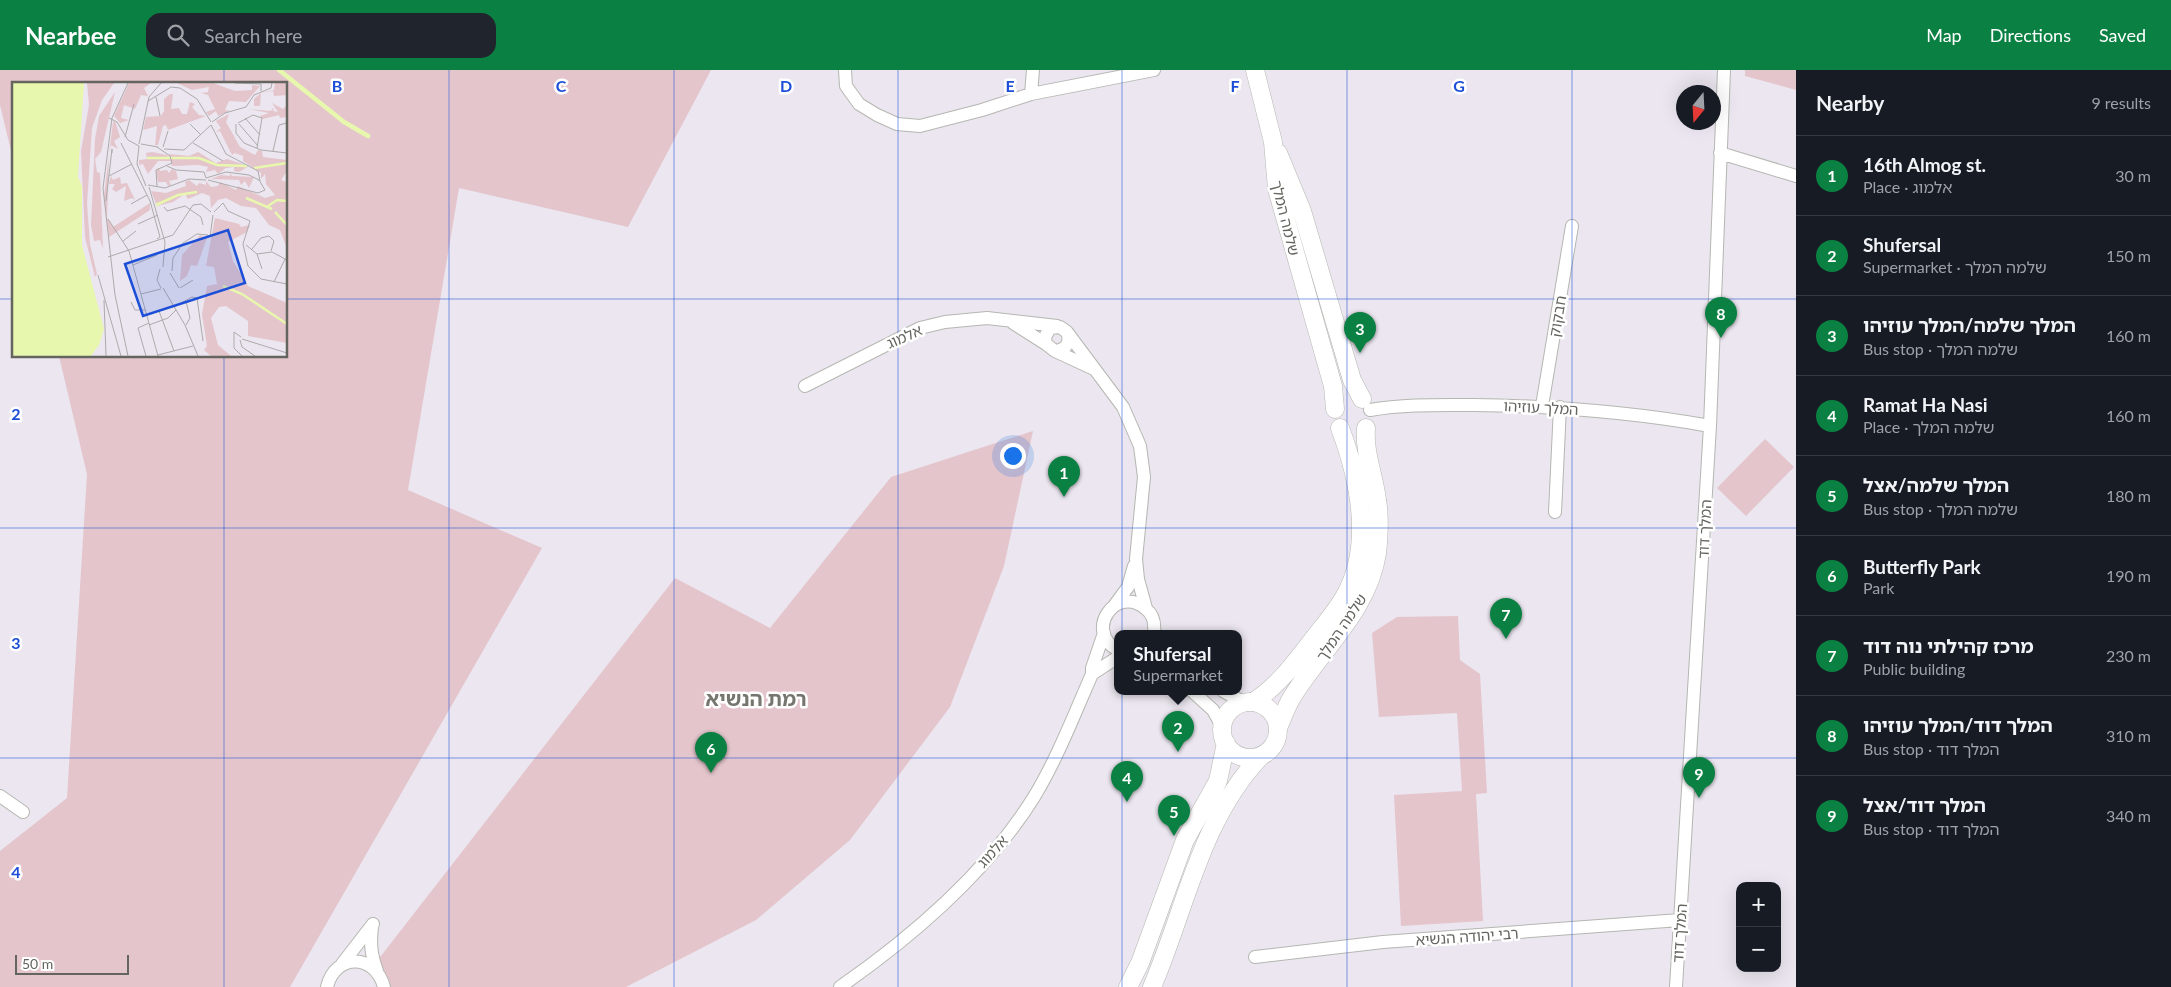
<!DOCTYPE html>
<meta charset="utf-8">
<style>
body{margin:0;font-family:Lato,"Noto Sans Hebrew",sans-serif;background:#20242c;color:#f1f3f6}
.controls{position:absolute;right:15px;bottom:15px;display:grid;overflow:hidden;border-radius:10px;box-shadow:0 5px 20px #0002}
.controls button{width:45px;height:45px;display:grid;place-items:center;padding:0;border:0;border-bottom:1px solid #363941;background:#171b24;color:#f1f3f6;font:25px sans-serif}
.compass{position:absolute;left:1676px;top:15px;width:45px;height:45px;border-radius:50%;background:#171b24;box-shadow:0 5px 20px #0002;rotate:198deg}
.scale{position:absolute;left:15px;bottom:12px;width:114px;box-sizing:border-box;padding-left:5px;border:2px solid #63655e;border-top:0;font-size:14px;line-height:18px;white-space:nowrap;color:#63655e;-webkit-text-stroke:4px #fff;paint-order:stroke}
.you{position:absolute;left:1012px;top:385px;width:18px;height:18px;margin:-12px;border:4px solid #fff;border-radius:50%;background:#1a73e8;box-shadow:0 0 0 8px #1a73e833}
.badge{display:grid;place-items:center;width:32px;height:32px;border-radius:50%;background:#0b8043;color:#fff;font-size:16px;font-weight:700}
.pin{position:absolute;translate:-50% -41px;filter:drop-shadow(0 1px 2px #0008)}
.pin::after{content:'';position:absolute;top:26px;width:18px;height:15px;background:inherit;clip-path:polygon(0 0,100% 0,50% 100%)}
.popup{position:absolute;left:1114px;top:560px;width:128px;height:65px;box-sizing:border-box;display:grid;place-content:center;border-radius:10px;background:#171b24;filter:drop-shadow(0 1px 4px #0005);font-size:16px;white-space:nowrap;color:#9ea1a6}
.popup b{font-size:19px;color:#f1f3f6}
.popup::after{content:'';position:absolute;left:50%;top:100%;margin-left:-10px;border:10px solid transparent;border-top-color:#171b24}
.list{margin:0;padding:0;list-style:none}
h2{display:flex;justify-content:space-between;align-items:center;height:65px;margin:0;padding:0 20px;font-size:21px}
h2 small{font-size:16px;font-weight:400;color:#9ea1a6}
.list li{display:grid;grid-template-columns:32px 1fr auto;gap:15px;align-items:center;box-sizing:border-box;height:80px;padding:0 20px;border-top:1px solid #363941}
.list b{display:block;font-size:19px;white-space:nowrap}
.list p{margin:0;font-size:16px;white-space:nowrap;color:#9ea1a6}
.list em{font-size:16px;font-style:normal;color:#9ea1a6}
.icon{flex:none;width:28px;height:28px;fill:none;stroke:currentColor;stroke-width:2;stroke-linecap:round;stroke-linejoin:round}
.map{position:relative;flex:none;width:1796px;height:917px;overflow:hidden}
header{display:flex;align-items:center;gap:30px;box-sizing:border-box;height:70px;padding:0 25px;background:#0b8043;color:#fff}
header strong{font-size:24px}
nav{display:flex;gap:28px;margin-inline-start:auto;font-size:18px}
.search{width:350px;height:45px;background:#20242c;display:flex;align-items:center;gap:12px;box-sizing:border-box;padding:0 18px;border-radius:15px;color:#9ea1a6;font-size:19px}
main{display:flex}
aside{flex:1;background:#171b24}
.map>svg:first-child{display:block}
.green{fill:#e4c5cc}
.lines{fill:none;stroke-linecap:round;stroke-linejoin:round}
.stream{stroke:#e8f7ae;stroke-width:4.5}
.street-casing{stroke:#b5b7b1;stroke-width:14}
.secondary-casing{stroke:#b5b7b0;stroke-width:19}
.street{stroke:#fff;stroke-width:12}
.secondary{stroke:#fff;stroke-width:18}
.grid{fill:none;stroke:#1d4ed8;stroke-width:1;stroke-opacity:0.55}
.labels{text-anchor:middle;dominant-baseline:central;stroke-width:5;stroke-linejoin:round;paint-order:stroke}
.street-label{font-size:15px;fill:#63655e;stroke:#fff}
.district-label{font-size:20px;font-weight:bold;fill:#75776f;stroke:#fff}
.inset-river{fill:none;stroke:#e8f7ae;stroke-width:2.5}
.inset-road{fill:none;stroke:#adaaac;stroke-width:1}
.view{fill:#1d4ed8;fill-opacity:0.15;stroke:#1d4ed8;stroke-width:2.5}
.inset-edge{fill:none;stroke:#63655e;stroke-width:2.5}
.grid-label{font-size:16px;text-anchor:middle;font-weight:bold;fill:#1d4ed8;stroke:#fff;stroke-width:5;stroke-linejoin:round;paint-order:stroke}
</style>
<header>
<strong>Nearbee</strong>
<div class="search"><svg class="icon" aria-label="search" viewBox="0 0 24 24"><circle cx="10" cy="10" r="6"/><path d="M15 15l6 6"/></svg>Search here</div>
<nav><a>Map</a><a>Directions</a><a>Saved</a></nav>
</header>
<main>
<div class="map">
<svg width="1796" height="917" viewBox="0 0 1796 917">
<rect width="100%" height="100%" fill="#ebe6ef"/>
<path class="green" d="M 0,0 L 711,0 L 628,157 L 459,118 L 408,420 L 542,478 L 290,917 L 0,917 L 0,781 L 67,728 L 87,404 L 59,286 L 286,286 L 286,14 L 14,14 L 14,93 L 0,35 Z
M 1745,0 L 1796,0 L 1796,20 L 1745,6 Z
M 1033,361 L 1004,496 L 950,637 L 850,770 L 756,850 L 626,917 L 391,917 L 370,900 L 675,508 L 770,558 L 891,407 Z
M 1765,369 L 1794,397 L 1746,446 L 1717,418 Z
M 1458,546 L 1460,590 L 1480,604 L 1487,723 L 1476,724 L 1483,851 L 1401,856 L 1394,725 L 1462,721 L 1457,643 L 1379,647 L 1372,563 L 1397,547 Z"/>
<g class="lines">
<path class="stream" d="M 279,0 L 344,52 L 368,66"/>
<defs>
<path id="street" d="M 845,0 L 846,16 L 859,34 L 877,45 L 897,54 L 920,56 L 982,40 L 1031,24 L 1154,0
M 1031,24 L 1033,0
M 1720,83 L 1796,106
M 1013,253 L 1046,274
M 1068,265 C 1070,274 1065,280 1055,281 L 1046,274 L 1045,267 L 1050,258 L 1060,257 L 1067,262 L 1123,337 L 1140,376 L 1144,407 L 1136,489 L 1138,509 L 1146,538
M 1055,281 L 1094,299
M 805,316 L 920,258 L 945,252 L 987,248 L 1057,256
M 1542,336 L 1572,156
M 1370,340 C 1404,334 1440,335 1474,335 C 1554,336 1631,342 1710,356
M 1555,442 L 1560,337
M 1114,536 L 1128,517 L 1134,496
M 1118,580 C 1083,562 1116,513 1146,539 C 1154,545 1155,554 1154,563
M 1092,604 L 1118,587
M 1192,621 L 1213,640 L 1223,658
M 1223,621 L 1245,633
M 0,726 L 23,742
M 372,857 C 370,874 371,885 377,901
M 1255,887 L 1383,872 L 1680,850
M 342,894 L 373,854
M 327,917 C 335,883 375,883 384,917
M 840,917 C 913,866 986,804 1034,727 C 1057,689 1074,645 1092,604 L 1092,598 L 1104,563
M 1676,917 L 1710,356 L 1724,0"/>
<path id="secondary" d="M 1255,0 L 1273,72 L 1277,119 L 1333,316 L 1335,339
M 1278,83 L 1302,141 L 1352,310 L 1362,329
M 1253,632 C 1278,616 1293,595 1311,572 C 1323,556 1338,540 1347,522 C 1373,471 1359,409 1340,358
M1222 660a28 28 0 1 1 56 0a28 28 0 1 1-56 0Z
M 1278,658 C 1283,647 1287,634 1294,624 C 1323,578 1369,539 1377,483 C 1379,465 1380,447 1377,430 C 1374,405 1364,383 1366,358
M 1128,917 L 1140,893 L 1185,770 L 1218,711 L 1226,673
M 1152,917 C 1186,838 1200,750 1261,686"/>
</defs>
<use href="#street" class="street-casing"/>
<use href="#secondary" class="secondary-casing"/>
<use href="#street" class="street"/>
<use href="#secondary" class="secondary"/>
</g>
<path class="grid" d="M 224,0 L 224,14M 449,0 L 449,917M 674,0 L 674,917M 898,0 L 898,917M 1122,0 L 1122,917M 1347,0 L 1347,917M 1572,0 L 1572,917M 0,229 L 14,229M 286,229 L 1796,229M 224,286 L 224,917M 0,458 L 1796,458M 0,688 L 1796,688"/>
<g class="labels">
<g class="street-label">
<text transform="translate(1286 148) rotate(76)">שלמה המלך</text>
<text transform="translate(1557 246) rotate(-80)">חבקוק</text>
<text transform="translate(904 266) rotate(-24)">אלמוג</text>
<text transform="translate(1541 337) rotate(3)">המלך עוזיהו</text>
<text transform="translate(1704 459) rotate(-87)">המלך דוד</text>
<text transform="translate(1341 557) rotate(-56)">שלמה המלך</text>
<text transform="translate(992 781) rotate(-48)">אלמוג</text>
<text transform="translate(1679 863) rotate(-86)">המלך דוד</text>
<text transform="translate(1467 866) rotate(-4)">רבי יהודה הנשיא</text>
</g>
<g class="district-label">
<text x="756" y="628">רמת הנשיא</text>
</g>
</g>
<g transform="translate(12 12)">
<rect width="275" height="275" fill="#ebe6ef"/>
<path d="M 75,1 L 102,1 L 90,18 L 80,46 L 75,122 L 78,162 L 85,192 L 83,195 L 73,155 L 69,69 L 77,23 ZM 117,1 L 139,1 L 132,6 L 136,14 L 129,13 L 123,27 L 112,23 L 109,36 L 117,38 L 108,41 L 102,34 ZM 165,1 L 201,1 L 223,9 L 240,8 L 240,3 L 248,4 L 234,20 L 217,19 L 213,28 L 218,29 L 206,34 L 204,29 L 197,34 L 194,30 L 203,27 L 196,13 L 189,11 L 196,10 L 197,5 L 180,8 ZM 263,1 L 275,1 L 275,13 L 262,14 L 261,9 L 249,11 L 248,24 L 242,24 L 242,17 L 249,11 L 262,8 ZM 103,10 L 89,70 L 83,77 L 85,90 L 88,91 L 91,167 L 88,158 L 82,159 L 79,143 L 83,57 L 87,34 ZM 158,12 L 161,12 L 159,27 L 167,26 L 170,32 L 175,32 L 178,20 L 183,22 L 180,25 L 187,33 L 194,34 L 156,48 L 154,43 L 151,44 L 146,63 L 143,63 L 145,44 L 131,48 L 134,35 L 149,34 L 152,29 L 152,17 ZM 260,21 L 271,27 L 275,23 L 275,35 L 268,36 L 267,33 L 251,37 L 248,34 L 257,31 L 237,27 L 259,29 L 262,25 L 261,29 L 266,30 ZM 217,32 L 214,40 L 228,65 L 243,73 L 246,68 L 250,69 L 251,75 L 275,78 L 275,89 L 269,98 L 275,100 L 275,167 L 268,148 L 257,143 L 244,126 L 229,124 L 214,116 L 206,118 L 199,126 L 198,114 L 190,111 L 176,117 L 173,112 L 161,120 L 145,124 L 139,109 L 154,111 L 174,104 L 173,100 L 177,98 L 185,104 L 187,101 L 194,103 L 194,99 L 199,105 L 206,104 L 208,100 L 224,108 L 226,104 L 253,116 L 263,113 L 254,102 L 253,92 L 249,97 L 249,91 L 231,79 L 231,74 L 223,71 L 220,73 L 208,49 L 204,50 L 209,46 L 204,39 ZM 103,39 L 108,55 L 102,59 L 106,67 L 99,63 L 97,72 L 95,136 L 101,145 L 138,121 L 138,128 L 97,155 L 92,114 L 101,40 ZM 140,70 L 155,73 L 159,79 L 146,79 L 136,92 L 131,82 L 127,83 L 127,78 L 135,77 L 134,71 ZM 186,70 L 204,81 L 215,77 L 237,84 L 227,90 L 222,89 L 222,85 L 214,86 L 206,92 L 203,88 L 194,90 L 196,85 L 187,83 L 160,84 L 157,72 L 177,74 ZM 147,86 L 148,89 L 155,88 L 157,91 L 160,87 L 164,89 L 166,97 L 157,99 L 159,103 L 156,104 L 154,100 L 146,100 L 144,89 ZM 218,91 L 220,94 L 242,95 L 237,106 L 233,99 L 229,103 L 227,98 L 199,97 L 209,93 L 218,94 ZM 99,94 L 101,98 L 108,95 L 109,102 L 115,101 L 123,118 L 120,116 L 112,119 L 114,104 L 104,110 L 100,107 L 103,102 L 97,102 ZM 203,136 L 227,142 L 229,145 L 238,143 L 235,150 L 216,160 L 221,179 L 236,204 L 275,221 L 275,261 L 236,254 L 236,239 L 214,224 L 207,225 L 199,236 L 206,263 L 219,274 L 199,274 L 192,268 L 195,264 L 190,232 L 195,204 L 205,202 L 202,185 L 194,184 ZM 188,153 L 195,156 L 185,184 L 179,183 L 175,194 L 168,199 L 170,173 Z" fill="#e4c5cc"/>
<path d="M 0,1 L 72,1 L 66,95 L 70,104 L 70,163 L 92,247 L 87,263 L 79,274 L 0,274 Z" fill="#e8f7ae"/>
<path class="inset-river" d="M 135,76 L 187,76 L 205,83 L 235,84M 242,86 L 275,81M 234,116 L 260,127M 144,123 L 166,113 L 185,110M 256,124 L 265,118 L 275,119M 263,130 L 275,143M 211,204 L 230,212 L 275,242"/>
<path class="inset-road" d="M 116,1 L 100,36 L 91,106 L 103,213 L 116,274M 223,1 L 249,2 L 249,9M 144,15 L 148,34M 136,19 L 159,5 L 168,6 L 185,17 L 199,40M 97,36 L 105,40 L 116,58 L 127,64M 233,36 L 248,53M 200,40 L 213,31 L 234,25 L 242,13 L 259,6 L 260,1M 226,41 L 241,33 L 250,36 L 245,66M 178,42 L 189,53M 224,42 L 224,51 L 232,61 L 249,68 L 275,71M 227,42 L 246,64M 199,43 L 214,72 L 246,89 L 248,99M 113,55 L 122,22M 109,61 L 138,119 L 148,155 L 145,157M 181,61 L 211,79M 127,62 L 137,15 L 149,1M 129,62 L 146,65M 127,64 L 125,82 L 134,104M 145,65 L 158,74 L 160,81M 151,65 L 156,49M 152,67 L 172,68 L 199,43M 261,69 L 267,43 L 275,41M 155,84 L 164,88 L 192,90 L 194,96M 97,94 L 120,82M 194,96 L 214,90 L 237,93 L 247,98 L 253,108 L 246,111 L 196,98M 136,103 L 153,106 L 177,97 L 194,98M 145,104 L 144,88 L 160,81M 137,105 L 153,160 L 151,185M 94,119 L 100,67 L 100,71M 119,122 L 135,113M 152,125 L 155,129 L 173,124 L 189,135 L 191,143M 202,130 L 211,121 L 216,129 L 238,139 L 231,162 L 236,184 L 249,197 L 275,202M 96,137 L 117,169 L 146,274M 126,142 L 146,133M 198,155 L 201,133M 111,159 L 124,149M 234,163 L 245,172 L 260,170 L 275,178M 240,167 L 249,156 L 257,154 L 262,159 L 259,169M 245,172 L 250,187M 96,175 L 161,153 L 181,123 L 189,122 L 199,130M 121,183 L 145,173M 148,187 L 145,198 L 149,206M 160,189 L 161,176 L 171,161 L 185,152 L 196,153M 158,191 L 167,206M 86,193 L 109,274M 262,200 L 273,177M 151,206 L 173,243 L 186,274M 168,206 L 181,198M 129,212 L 149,207M 92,218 L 94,274M 119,220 L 123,228 L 133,228M 162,225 L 180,215 L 185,216 L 191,259M 147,229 L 162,269M 137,243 L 156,236 L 164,228M 174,243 L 178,236 L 174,219M 229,255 L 222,250 L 222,266 L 230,274M 230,257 L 275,271M 228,258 L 230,265 L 243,274M 146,273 L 181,264M 134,274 L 126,246 L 137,241"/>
<path class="view" d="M 216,148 L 233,201 L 131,234 L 113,182 Z"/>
<rect width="275" height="275" class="inset-edge"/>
</g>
<g class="grid-label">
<text x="337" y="22">B</text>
<text x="561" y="22">C</text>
<text x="786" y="22">D</text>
<text x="1010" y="22">E</text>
<text x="1235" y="22">F</text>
<text x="1459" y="22">G</text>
<text x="16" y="350">2</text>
<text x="16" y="579">3</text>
<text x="16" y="808">4</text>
</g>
</svg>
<div class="controls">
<button>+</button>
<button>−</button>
</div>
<svg class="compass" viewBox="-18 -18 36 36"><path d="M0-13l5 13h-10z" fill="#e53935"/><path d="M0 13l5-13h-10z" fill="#9ea1a6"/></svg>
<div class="scale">50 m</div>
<div class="you"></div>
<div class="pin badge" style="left:1064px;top:427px">1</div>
<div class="pin badge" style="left:1178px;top:682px">2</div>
<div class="popup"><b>Shufersal</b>Supermarket</div>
<div class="pin badge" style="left:1360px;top:283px">3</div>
<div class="pin badge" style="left:1127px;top:732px">4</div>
<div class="pin badge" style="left:1174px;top:766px">5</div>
<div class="pin badge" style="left:711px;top:703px">6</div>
<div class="pin badge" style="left:1506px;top:569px">7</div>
<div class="pin badge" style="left:1721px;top:268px">8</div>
<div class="pin badge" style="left:1699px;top:728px">9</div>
</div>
<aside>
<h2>Nearby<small>9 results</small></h2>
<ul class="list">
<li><span class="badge">1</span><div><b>16th Almog st.</b><p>Place · אלמוג</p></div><em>30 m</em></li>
<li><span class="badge">2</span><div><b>Shufersal</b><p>Supermarket · שלמה המלך</p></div><em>150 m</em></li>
<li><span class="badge">3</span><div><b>המלך שלמה/המלך עוזיהו</b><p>Bus stop · שלמה המלך</p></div><em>160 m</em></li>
<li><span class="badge">4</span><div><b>Ramat Ha Nasi</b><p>Place · שלמה המלך</p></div><em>160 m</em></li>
<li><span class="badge">5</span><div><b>המלך שלמה/אצל</b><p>Bus stop · שלמה המלך</p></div><em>180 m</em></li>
<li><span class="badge">6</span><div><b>Butterfly Park</b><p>Park</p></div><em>190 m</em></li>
<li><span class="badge">7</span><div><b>מרכז קהילתי נוה דוד</b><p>Public building</p></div><em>230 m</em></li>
<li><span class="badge">8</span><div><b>המלך דוד/המלך עוזיהו</b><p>Bus stop · המלך דוד</p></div><em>310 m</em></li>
<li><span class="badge">9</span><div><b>המלך דוד/אצל</b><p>Bus stop · המלך דוד</p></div><em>340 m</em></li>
</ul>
</aside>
</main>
